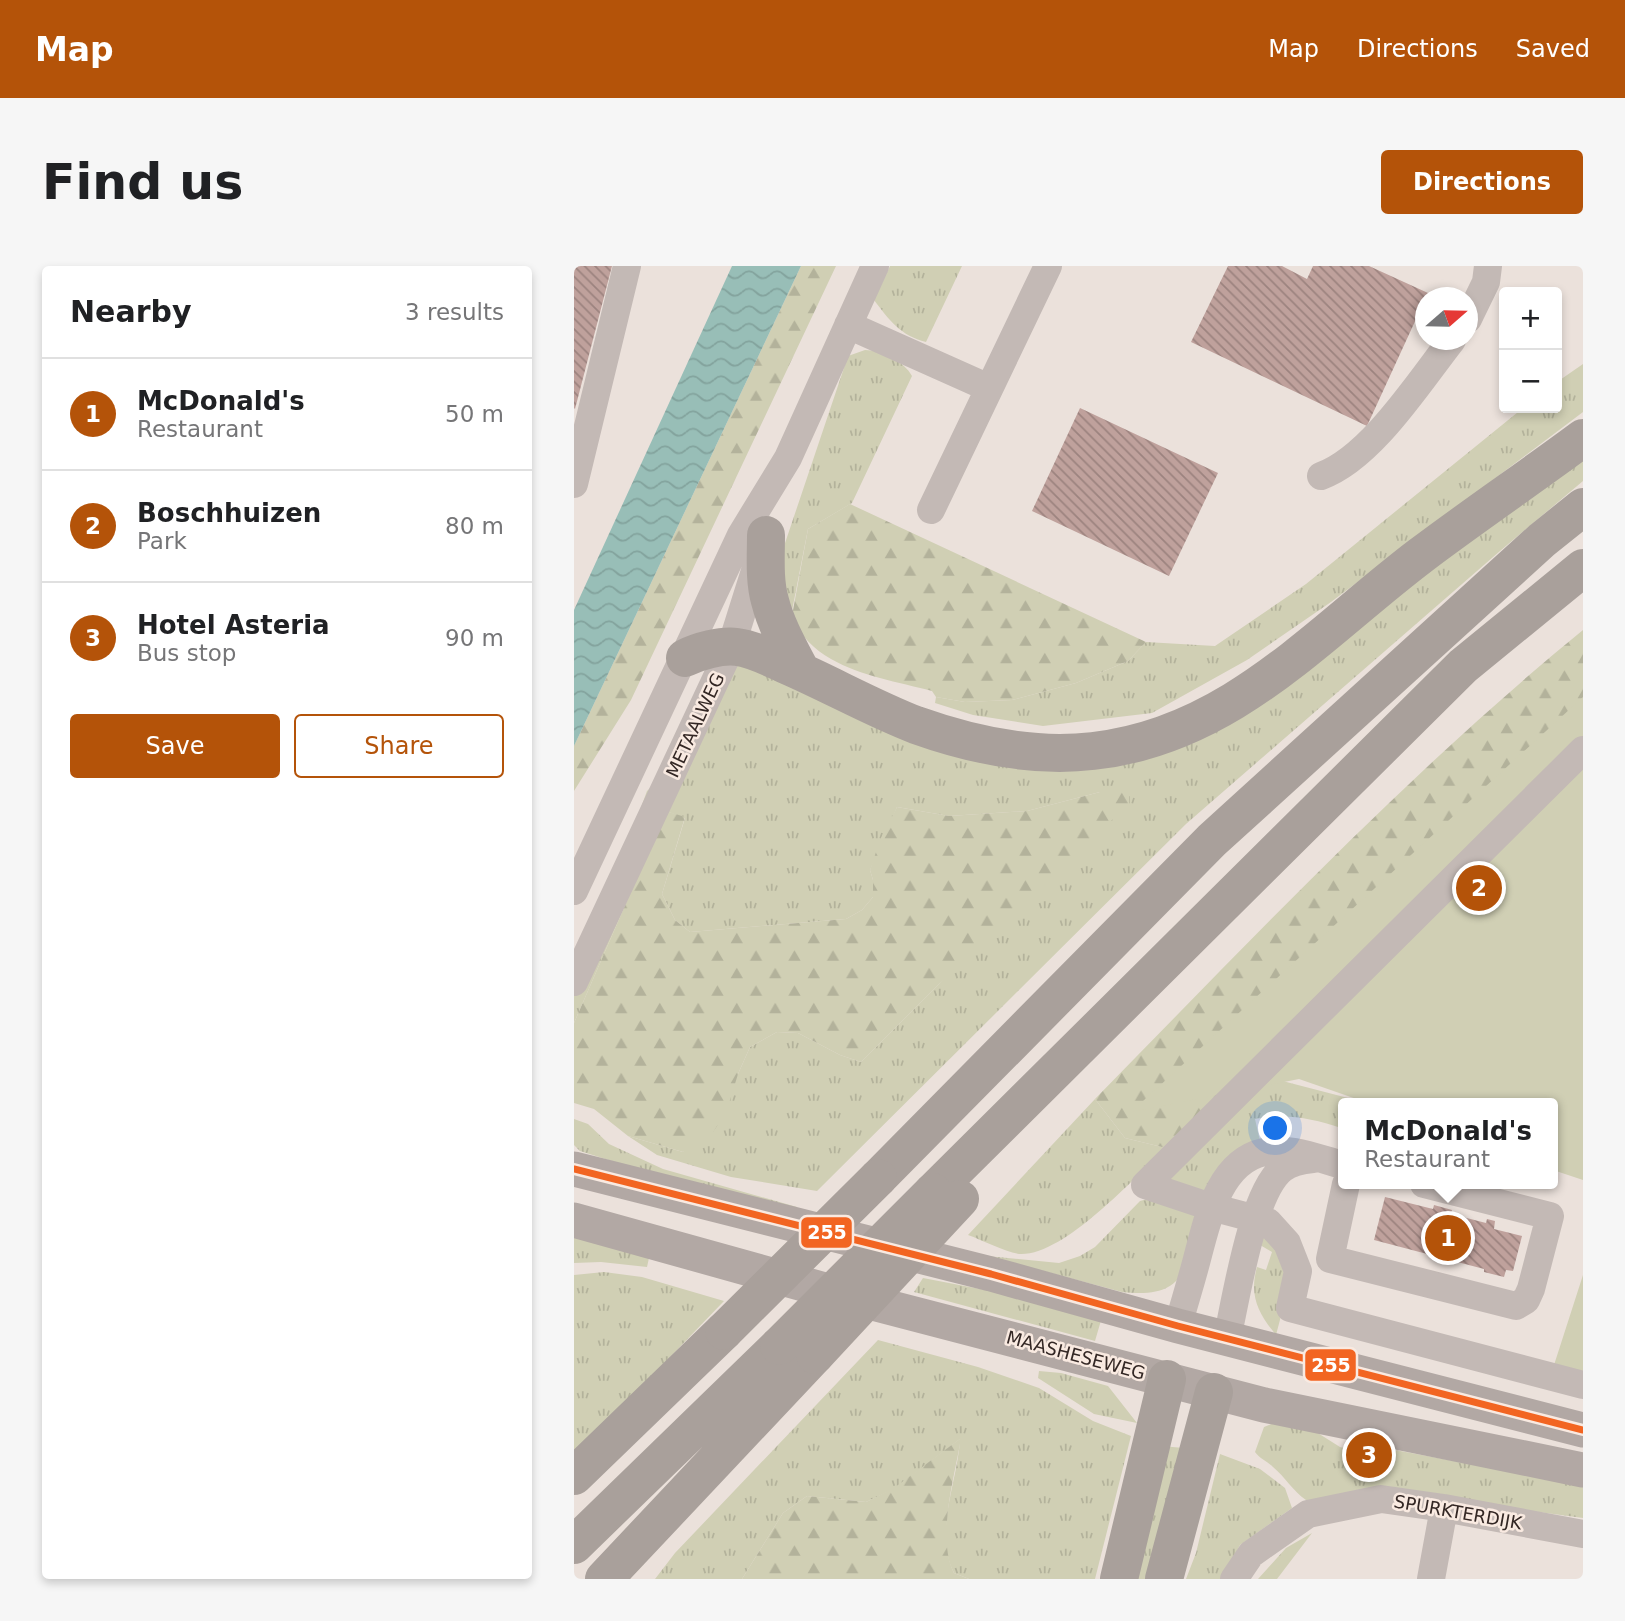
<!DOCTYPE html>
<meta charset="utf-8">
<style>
body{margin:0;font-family:"DejaVu Sans",sans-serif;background:#f6f6f6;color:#202124}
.controls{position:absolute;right:21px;top:21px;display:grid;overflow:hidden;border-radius:7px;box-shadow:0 4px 10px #0003}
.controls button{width:63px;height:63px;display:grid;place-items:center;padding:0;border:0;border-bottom:2px solid #e0e0e0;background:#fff;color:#202124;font:35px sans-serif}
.compass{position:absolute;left:841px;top:21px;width:63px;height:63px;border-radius:50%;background:#fff;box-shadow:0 4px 10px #0003;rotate:70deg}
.you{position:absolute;left:702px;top:863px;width:24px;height:24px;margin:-18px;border:5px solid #fff;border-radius:50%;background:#1a73e8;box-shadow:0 0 0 10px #1a73e833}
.badge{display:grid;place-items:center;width:46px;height:46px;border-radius:50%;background:#b45309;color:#fff;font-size:23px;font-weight:700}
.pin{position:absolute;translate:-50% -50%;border:4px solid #fff;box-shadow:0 2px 7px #0006}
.popup{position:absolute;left:764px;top:832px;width:220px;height:91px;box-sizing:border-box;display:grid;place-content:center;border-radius:7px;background:#fff;filter:drop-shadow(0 2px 5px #0005);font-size:23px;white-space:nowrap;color:#757577}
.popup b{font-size:26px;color:#202124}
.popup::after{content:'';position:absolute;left:50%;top:100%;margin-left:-14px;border:14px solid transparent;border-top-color:#fff}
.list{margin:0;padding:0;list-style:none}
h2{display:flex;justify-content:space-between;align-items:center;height:91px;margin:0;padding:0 28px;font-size:30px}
h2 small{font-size:23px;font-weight:400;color:#757577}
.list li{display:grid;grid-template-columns:46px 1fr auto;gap:21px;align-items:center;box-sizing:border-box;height:112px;padding:0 28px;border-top:2px solid #e0e0e0}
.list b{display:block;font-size:26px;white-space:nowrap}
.list p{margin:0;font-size:23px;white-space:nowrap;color:#757577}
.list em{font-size:23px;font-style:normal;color:#757577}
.actions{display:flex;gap:14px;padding:21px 28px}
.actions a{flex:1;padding:16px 0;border:2px solid #b45309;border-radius:7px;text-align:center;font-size:24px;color:#b45309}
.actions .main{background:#b45309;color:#fff}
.map{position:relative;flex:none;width:1009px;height:1313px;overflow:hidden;border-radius:7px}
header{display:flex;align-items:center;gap:42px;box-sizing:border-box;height:98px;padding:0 35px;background:#b45309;color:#fff}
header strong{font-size:33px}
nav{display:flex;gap:38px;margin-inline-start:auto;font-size:24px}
.intro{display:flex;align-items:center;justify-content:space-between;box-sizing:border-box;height:168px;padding:0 42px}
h1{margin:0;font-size:49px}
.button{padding:18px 32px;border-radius:7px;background:#b45309;color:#fff;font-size:24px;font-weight:700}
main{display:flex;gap:42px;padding:0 42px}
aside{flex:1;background:#fff;border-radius:7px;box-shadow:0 4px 10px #0003}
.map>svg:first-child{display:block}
.grass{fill:url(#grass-tufts)}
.forest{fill:url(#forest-firs)}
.park{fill:#d0cfb4}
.water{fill:url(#water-waves)}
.building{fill:url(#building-back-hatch)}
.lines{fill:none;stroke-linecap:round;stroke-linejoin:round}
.minor{stroke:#c3b9b5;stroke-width:28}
.major{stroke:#b2a8a4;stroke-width:35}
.highway{stroke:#a9a09b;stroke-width:38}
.highway-bridge{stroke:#a9a09b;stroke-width:38}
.bus-1-casing{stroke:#f9eae1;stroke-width:12}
.bus-1{stroke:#f26522;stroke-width:7}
.labels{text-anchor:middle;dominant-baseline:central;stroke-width:5;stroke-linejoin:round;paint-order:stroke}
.street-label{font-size:18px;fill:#332724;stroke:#f9eae1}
.line-badge{stroke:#f9eae1;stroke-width:2.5}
.badge-label{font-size:19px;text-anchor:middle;font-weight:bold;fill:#fff}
</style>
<header>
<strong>Map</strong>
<nav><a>Map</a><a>Directions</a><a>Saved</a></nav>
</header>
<div class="intro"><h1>Find us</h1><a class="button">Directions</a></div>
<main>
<aside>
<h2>Nearby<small>3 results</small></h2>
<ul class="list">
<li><span class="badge">1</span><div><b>McDonald's</b><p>Restaurant</p></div><em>50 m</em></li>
<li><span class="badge">2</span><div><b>Boschhuizen</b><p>Park</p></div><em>80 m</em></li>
<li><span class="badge">3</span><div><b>Hotel Asteria</b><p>Bus stop</p></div><em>90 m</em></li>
</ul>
<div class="actions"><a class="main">Save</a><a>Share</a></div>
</aside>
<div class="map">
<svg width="1009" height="1313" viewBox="0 0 1009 1313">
<defs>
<pattern id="grass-tufts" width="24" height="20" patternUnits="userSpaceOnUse" patternTransform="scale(1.75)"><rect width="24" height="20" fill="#d0cfb4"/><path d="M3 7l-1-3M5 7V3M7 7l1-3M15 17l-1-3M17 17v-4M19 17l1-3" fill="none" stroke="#b3b29b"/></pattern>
<pattern id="forest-firs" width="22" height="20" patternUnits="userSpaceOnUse" patternTransform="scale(1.75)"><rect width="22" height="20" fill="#d0cfb4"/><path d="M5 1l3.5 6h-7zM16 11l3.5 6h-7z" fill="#b3b29b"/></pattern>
<pattern id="water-waves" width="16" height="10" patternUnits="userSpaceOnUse" patternTransform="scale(1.75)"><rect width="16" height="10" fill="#98beb7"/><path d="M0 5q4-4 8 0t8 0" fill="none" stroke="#83a39d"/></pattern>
<pattern id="building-back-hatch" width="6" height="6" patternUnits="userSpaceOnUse" patternTransform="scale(1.75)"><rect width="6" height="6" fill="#bfa19c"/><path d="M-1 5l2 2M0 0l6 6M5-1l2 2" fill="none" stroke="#9c837f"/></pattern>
</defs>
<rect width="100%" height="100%" fill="#ebe1db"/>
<path class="grass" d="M 316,0 L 388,0 L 352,76 C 327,70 315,54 300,34 Z
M 291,84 C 307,84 331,96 338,110 L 278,237 L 234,263 L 216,355 L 206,292 L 274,90 Z
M 1009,98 L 1009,146 L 757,336 L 673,394 L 578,447 L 469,460 L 399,449 L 361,437 L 362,431 L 391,436 L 438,434 L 502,417 L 554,395 L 572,376 L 641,380 L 732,318 L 949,142 L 983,142 L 983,116 Z
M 1009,179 L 1009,215 L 926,285 L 612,558 L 243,925 L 157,911 L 83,889 L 54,870 L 109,886 L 164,808 L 176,781 L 203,766 L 224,767 L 266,789 L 287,796 L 365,718 L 526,526 L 453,545 L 375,550 L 323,541 L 296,604 L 299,614 L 299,631 L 288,644 L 272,653 L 116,666 L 101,654 L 88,628 L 111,552 L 92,545 L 0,757 L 0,725 L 73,525 L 92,507 L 160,392 L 239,419 L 543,493 Z
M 693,811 L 774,832 L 773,837 L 769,837 L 767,862 C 738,852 711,847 681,853 L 686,875 L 634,932 L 599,918 L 596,912 Z
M 521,833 L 551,872 L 592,882 C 560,912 489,991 445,988 C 431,986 408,974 394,969 Z
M 0,853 L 14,858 L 35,878 L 89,903 L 223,941 L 221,944 L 44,897 L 6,885 L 0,879 Z
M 581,931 L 628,946 C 613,998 615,1034 548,1026 L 413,990 L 485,997 L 506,990 L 521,981 L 566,935 Z
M 0,962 L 75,992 L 73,1001 L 27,996 L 0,997 Z
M 692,965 L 711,995 L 712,1031 L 702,1069 C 684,1047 675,1030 683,1001 L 692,1004 L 698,986 L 686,979 Z
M 30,1006 L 68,1011 L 150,1035 L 0,1191 L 0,1009 Z
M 349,1012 L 480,1037 L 528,1051 L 521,1075 L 340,1026 Z
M 304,1074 L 404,1101 L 465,1122 L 519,1155 L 557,1170 L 521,1313 L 395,1313 L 380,1307 C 359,1266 384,1215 386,1173 L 320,1223 L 292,1236 L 233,1230 L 209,1247 L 168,1313 L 81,1313 L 101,1287 Z
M 465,1105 L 487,1107 L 534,1120 L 563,1157 L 520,1148 L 464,1112 Z
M 702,1156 L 739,1164 L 766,1181 L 789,1187 L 821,1184 L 1009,1219 L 1009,1252 L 912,1239 L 732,1234 C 719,1225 711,1211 699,1201 C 693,1195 686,1193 681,1186 L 690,1161 Z
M 587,1180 L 610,1182 L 572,1313 L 552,1313 Z
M 646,1188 L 686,1203 L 711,1222 L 718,1242 L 666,1279 L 648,1313 L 612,1313 L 622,1287 Z
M 738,1267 L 703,1313 L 684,1313 L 712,1282 Z"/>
<path class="forest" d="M 227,0 L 262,0 L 57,434 L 0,525 L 0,480 Z
M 276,238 L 572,376 L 554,395 L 502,417 L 438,434 L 391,436 L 362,431 L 358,425 C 324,416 287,410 257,393 C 240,384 228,369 217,355 L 234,263 Z
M 1009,364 L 1009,471 L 592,882 L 551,872 L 521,833 C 678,673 835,506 1009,364 Z
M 551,523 L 555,530 L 555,538 L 365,718 L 287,796 L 266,789 L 224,767 L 203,766 L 176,781 L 164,808 L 152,847 L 139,866 L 109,886 L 54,870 L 20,843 L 0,837 L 0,757 L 92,545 L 111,551 L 88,628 L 101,654 L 116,666 L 272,653 L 288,644 L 299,631 L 299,614 L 296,604 L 306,574 L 323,541 L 375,550 L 453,545 L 526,526 Z
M 387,1172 C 381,1210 362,1271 380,1307 L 395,1313 L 168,1313 L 209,1247 L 233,1230 L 292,1236 L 320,1222 Z"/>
<path class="park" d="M 1009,431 L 1009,914 L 979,904 L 979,837 L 794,837 L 725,813 L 557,846 Z
M 1009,1009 L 1009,1105 L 980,1099 Z"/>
<path class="water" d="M 158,0 L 227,0 L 0,480 L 0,344 Z"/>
<path class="building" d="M 0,0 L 38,0 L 1,143 L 0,142 Z
M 654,0 L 708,0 L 733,13 L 739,0 L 795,0 L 854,27 L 793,160 L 617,76 Z
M 506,142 L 644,207 L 595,310 L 458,245 Z
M 811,931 L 859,943 L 860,939 L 878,944 L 877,948 L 912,957 L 913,953 L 921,955 L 920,963 L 948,970 L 939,1005 L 932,1004 L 930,1011 L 910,1006 L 910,1003 L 800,974 Z"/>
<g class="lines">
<path class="minor" d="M 894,53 L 912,16 L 914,0
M 274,59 L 415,122
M 747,210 C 797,192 845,116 878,74
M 0,218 L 53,0
M 357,244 L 474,0
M 1009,484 L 571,919 L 637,941 L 694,956 L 713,977 L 724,1005 L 716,1042 L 1009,1119
M 0,625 L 167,269 L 214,192 L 301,0
M 0,716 L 157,381 L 186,289
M 772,918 L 756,993 L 942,1040 L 952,1034 L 957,1023 L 976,950 L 850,918
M 604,1060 C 610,1038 617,1016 623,993 C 633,956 644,896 690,886 C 716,880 745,893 769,899
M 653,1073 C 662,1033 678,927 708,903 C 717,896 728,894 739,893
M 660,1313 L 677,1288 L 734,1248 L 807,1233 L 870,1242 L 1009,1268
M 857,1313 L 870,1242"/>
<path class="major" d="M 0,903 L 417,1008 L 604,1060 L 1009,1164
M 0,954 L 283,1033 L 690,1139 L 1009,1204"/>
<path class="highway" d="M 192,269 C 192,290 190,314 196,335 C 202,359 215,382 227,405
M 111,392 C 125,385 147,379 163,381 C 179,383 197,392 212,399 C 256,418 298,442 342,459 C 398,479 459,492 519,485 C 656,470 742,369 846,290 C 899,250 955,212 1009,172
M 304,912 L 638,574 L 968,274 L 1009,241
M 359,926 L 889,400 L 1009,302
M 0,1210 L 150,1065
M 0,1279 L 205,1080
M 30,1313 L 241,1089
M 545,1313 L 593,1113
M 590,1313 L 640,1126"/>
<path class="highway-bridge" d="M 150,1065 L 304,912
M 205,1080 L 359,926
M 241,1089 L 386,933"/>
<defs>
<path id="bus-1" d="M 0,903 L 417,1008 L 604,1060 L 1009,1164"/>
</defs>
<use href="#bus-1" class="bus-1-casing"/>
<use href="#bus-1" class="bus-1"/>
</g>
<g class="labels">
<g class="street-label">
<text transform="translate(121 459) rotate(-65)">METAALWEG</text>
<text transform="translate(502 1089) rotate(15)">MAASHESEWEG</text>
<text transform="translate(884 1246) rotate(10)">SPURKTERDIJK</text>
</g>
</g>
<g class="line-badge">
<rect x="226" y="950" width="53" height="33" rx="7" fill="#f26522"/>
<rect x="730" y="1082" width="53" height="34" rx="7" fill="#f26522"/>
</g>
<g class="badge-label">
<text x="253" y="973">255</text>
<text x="757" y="1106">255</text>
</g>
</svg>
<div class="controls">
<button>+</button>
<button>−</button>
</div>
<svg class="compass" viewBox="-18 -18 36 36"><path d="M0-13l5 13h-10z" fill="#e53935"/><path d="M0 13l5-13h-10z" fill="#757577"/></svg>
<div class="you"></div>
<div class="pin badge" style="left:874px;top:972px">1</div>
<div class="popup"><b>McDonald's</b>Restaurant</div>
<div class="pin badge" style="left:905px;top:622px">2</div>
<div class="pin badge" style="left:795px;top:1189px">3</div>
</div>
</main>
